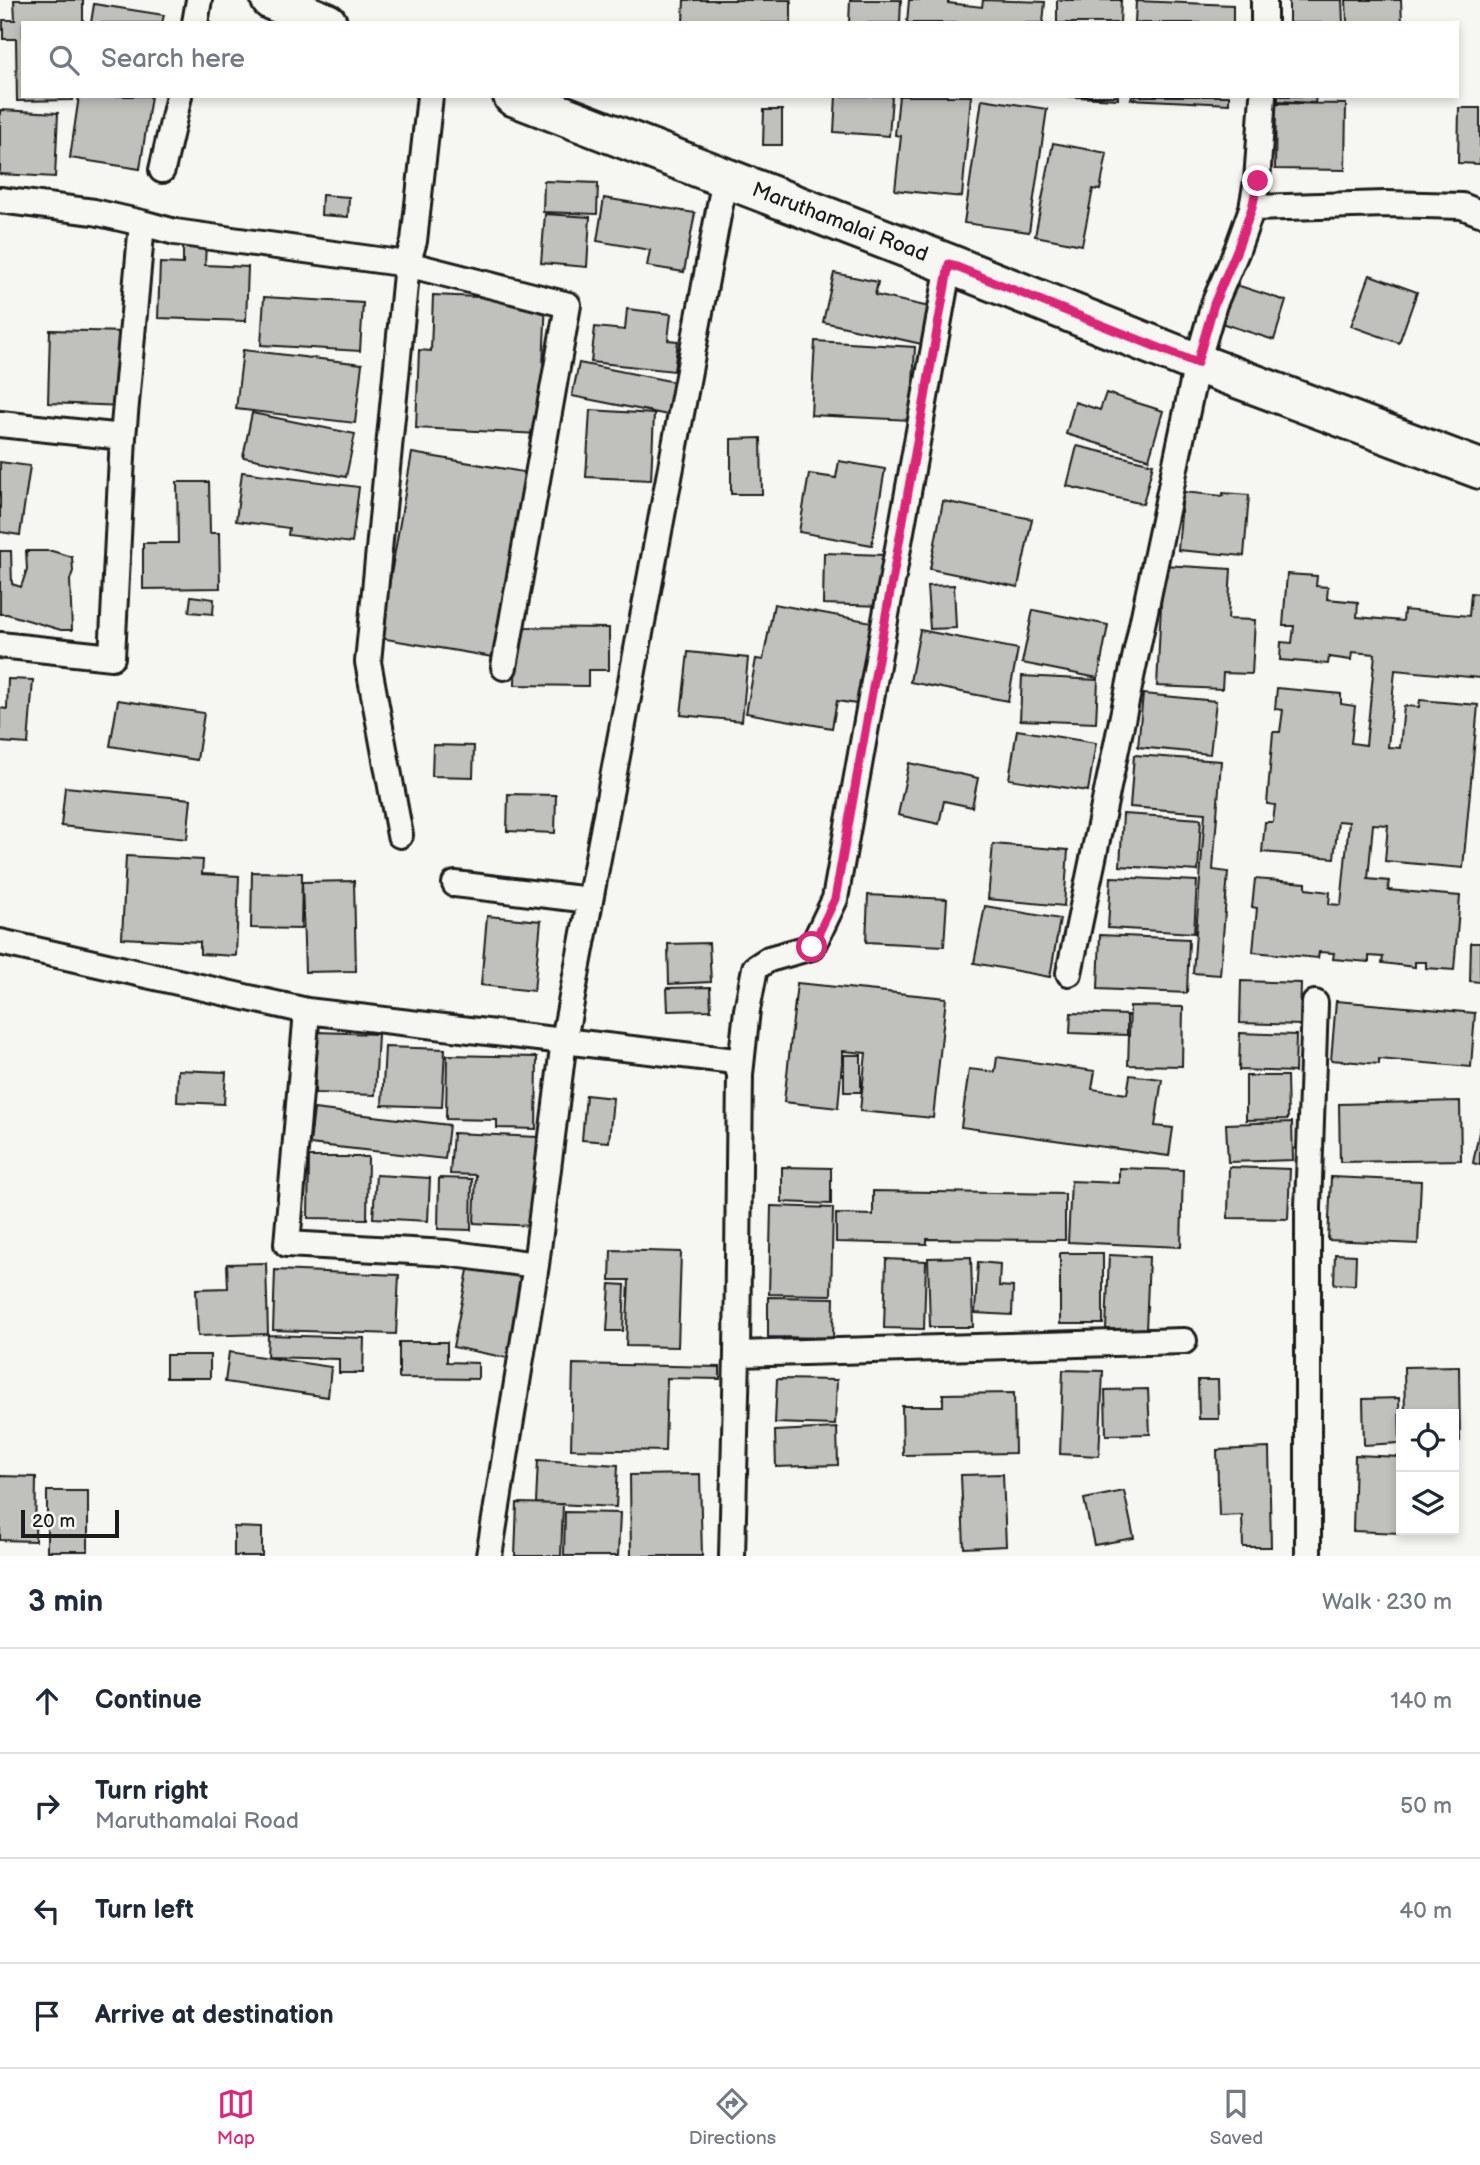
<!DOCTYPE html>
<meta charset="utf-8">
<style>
body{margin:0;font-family:"Balsamiq Sans",sans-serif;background:#f6f6f7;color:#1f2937}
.controls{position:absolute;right:21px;bottom:21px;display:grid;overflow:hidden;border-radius:0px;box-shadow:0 4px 10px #0003}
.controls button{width:63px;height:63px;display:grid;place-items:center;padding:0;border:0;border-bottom:2px solid #e0e1e3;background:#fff;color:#1f2937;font:35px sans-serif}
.scale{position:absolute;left:21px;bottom:18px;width:98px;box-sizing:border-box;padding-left:7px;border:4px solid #1c1c1c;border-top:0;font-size:19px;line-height:24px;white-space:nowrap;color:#1c1c1c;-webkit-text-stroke:5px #f6f6f2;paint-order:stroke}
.stop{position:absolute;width:21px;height:21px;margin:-16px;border:5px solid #db2777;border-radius:50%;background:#fff}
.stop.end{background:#db2777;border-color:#fff;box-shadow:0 2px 7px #0008}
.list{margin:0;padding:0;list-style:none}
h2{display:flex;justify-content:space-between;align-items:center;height:91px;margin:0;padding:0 28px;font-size:30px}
h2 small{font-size:23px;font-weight:400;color:#747a83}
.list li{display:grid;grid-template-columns:46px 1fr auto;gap:21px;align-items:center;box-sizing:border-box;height:105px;padding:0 28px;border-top:2px solid #e0e1e3}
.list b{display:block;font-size:26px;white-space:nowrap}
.list p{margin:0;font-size:23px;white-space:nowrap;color:#747a83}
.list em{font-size:23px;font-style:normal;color:#747a83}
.icon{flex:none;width:38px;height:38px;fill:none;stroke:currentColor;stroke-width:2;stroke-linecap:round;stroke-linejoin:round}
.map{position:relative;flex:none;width:1480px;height:1556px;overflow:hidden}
.search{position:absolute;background:#fff;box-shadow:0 4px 10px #0003;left:21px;right:21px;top:21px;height:77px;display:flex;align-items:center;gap:18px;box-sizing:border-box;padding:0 24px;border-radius:0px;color:#747a83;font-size:26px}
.sheet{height:511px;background:#fff}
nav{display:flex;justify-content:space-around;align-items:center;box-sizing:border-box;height:98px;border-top:2px solid #e0e1e3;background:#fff;font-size:19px;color:#747a83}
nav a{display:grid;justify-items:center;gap:4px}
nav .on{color:#db2777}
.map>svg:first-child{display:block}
.building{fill:#c0c0bd;stroke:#1c1c1c;stroke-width:2}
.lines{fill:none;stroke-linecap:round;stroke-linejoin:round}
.minor-casing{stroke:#1c1c1c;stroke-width:30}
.primary-casing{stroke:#1c1c1c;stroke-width:44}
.minor{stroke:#f6f6f2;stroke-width:24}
.primary{stroke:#f6f6f2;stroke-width:38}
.route{stroke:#db2777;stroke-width:9}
.labels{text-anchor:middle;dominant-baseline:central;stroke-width:7;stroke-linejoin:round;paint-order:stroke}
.street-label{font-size:21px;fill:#1c1c1c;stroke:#f6f6f2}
</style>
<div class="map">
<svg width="1480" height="1556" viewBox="0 0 1480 1556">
<rect width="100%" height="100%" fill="#f6f6f2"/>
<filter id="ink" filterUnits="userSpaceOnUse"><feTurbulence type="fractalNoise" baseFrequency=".0143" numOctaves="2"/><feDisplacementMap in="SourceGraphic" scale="14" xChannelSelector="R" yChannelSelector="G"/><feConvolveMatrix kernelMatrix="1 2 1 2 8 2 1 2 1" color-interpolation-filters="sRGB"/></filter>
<g filter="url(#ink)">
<path class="building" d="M 14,0 L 83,0 L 83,23 L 23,23 L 23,96 L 73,96 L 73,100 L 17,101 L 16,39 L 3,39 L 3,20 L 15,20 Z
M 684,0 L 791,0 L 791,23 L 683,23 Z
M 850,0 L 901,0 L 900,23 L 849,23 Z
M 909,0 L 948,0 L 948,3 L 982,7 L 983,0 L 1045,2 L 1043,23 L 907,23 Z
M 1057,0 L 1121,0 L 1120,23 L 1057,23 Z
M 1289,0 L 1342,0 L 1343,23 L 1289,23 Z
M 1346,0 L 1401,0 L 1402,23 L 1347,23 Z
M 1136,1 L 1233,5 L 1233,23 L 1135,23 Z
M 94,4 L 164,15 L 162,23 L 91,23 Z
M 79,96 L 151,96 L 140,169 L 70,158 Z
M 836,96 L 892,96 L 889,136 L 834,132 Z
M 899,96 L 971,96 L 962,197 L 895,190 L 901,136 L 895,135 Z
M 1054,96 L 1118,96 L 1118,99 Z
M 1132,96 L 1229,96 L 1229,104 L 1131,99 Z
M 1278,96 L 1316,96 L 1315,103 L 1278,101 Z
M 982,99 L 1047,109 L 1029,232 L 964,223 Z
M 1276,103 L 1346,104 L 1345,170 L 1275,169 Z
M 1459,108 L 1480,108 L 1480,164 L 1458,163 Z
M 0,110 L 58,113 L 55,177 L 0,174 Z
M 764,110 L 782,110 L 782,145 L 763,145 Z
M 1053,143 L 1107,153 L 1100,190 L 1093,189 L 1082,245 L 1035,236 Z
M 544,181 L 598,183 L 597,214 L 543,212 Z
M 322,195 L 349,197 L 348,217 L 321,215 Z
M 604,198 L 695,213 L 684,272 L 647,266 L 650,250 L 597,241 Z
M 545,214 L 590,217 L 587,267 L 541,263 Z
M 183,242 L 206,242 L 205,265 L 248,267 L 246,321 L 158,318 L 160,263 L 183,264 Z
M 834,273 L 878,282 L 875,295 L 934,308 L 926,345 L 823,322 Z
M 1370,275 L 1417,292 L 1399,343 L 1351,326 Z
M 1224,281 L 1286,301 L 1274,340 L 1212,320 Z
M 433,295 L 546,300 L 540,434 L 416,428 L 419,350 L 431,351 Z
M 264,297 L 363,303 L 360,351 L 261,345 Z
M 627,309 L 671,314 L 668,340 L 678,341 L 674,371 L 591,362 L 595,327 L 625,330 Z
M 50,330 L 126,332 L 124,406 L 48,403 Z
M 815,341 L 915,347 L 911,420 L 811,415 Z
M 243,350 L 362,364 L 355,423 L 236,409 Z
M 579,363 L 675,382 L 668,415 L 572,396 Z
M 1106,393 L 1163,411 L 1149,459 L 1066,434 L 1075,402 L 1100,410 Z
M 590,410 L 654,414 L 651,480 L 586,477 Z
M 252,413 L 355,434 L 346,477 L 243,457 Z
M 761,438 L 762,494 L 731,494 L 731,439 Z
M 1077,446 L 1153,464 L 1143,504 L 1067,486 Z
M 412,453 L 529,473 L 520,529 L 515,528 L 493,657 L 380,638 Z
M 839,461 L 885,469 L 872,545 L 799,532 L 809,474 L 836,478 Z
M 0,462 L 30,466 L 20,535 L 0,532 Z
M 242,472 L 359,487 L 352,543 L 288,535 L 289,528 L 236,521 Z
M 177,482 L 209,482 L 210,533 L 219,533 L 220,588 L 143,589 L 143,543 L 178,543 Z
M 1183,492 L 1223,496 L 1223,493 L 1249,495 L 1244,556 L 1178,550 Z
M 943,501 L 1032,519 L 1018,587 L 930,569 Z
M 0,551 L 11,551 L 12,584 L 21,587 L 27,569 L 26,551 L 52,551 L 72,557 L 73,571 L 70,580 L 72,630 L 61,630 L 7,614 L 0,614 Z
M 824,553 L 885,555 L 883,606 L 823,604 Z
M 1163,565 L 1231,569 L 1228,619 L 1255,620 L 1252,674 L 1223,673 L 1222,689 L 1157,686 Z
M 1287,574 L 1317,576 L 1316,586 L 1328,587 L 1327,599 L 1358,602 L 1357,617 L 1403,621 L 1404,610 L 1469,616 L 1471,593 L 1480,594 L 1480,678 L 1395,670 L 1388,747 L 1400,748 L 1404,706 L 1419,707 L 1420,700 L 1478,705 L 1463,868 L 1385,861 L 1388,825 L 1373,824 L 1368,879 L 1389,881 L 1388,890 L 1460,896 L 1454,970 L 1426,968 L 1426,962 L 1415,962 L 1415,967 L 1382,963 L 1383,957 L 1369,956 L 1369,962 L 1333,959 L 1334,953 L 1319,952 L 1318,958 L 1253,952 L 1257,908 L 1252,907 L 1255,879 L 1306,883 L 1306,889 L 1330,892 L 1329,904 L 1341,905 L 1349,822 L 1338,821 L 1334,858 L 1262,852 L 1265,822 L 1273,822 L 1275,805 L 1267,804 L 1273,732 L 1280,732 L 1283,710 L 1275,709 L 1277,688 L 1341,694 L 1341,704 L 1355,706 L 1351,743 L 1366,745 L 1375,654 L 1352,652 L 1351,660 L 1329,657 L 1328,664 L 1280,660 L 1281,642 L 1292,643 L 1294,626 L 1283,626 Z
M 954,585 L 956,628 L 930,629 L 927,586 Z
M 191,596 L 214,599 L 213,614 L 189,612 Z
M 774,604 L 872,622 L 857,704 L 837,701 L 832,728 L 746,713 L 756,659 L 763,660 Z
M 1033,610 L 1108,625 L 1098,678 L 1022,663 Z
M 516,627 L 609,628 L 609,670 L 588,670 L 588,686 L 515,685 Z
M 920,630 L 1018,649 L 1008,701 L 910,682 Z
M 688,652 L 748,658 L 742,721 L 681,715 Z
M 1022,676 L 1098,680 L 1096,723 L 1020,720 Z
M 8,679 L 33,680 L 28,744 L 0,742 L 0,708 L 7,709 Z
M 1143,694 L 1216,701 L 1210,754 L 1138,747 Z
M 118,700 L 204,713 L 197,760 L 110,746 Z
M 1017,730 L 1096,743 L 1088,791 L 1009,779 Z
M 433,745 L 474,746 L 473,777 L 432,776 Z
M 1134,755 L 1221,761 L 1213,870 L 1228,872 L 1220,975 L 1193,973 L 1205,813 L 1130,807 Z
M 909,763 L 978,778 L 972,807 L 944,801 L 939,824 L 898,815 Z
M 65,787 L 191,799 L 187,839 L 61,826 Z
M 508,794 L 556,795 L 555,833 L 507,831 Z
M 1123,814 L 1201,819 L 1198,871 L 1120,866 Z
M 993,844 L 1068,850 L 1064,906 L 988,899 Z
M 126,856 L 203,860 L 202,874 L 239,876 L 236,956 L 200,954 L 200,942 L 122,938 Z
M 252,872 L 302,873 L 301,929 L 251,928 Z
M 1111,877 L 1197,881 L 1194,933 L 1108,928 Z
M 354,881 L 356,971 L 305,972 L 302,882 Z
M 868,895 L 947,899 L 944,946 L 866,942 Z
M 985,906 L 1060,919 L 1050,977 L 974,963 Z
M 487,916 L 541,921 L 534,991 L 481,985 Z
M 1100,935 L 1189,939 L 1187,993 L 1098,989 Z
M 709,943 L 711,982 L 669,984 L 668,944 Z
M 1471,943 L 1480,943 L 1480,982 L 1470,981 Z
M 1241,981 L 1301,983 L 1300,1025 L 1240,1023 Z
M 797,983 L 946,998 L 933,1118 L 860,1111 L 866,1053 L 843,1051 L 838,1108 L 784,1102 Z
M 710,987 L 711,1010 L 668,1011 L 667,988 Z
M 1336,1001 L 1475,1013 L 1471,1067 L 1379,1059 L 1379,1064 L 1331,1060 Z
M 1130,1006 L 1183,1007 L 1182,1066 L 1128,1065 Z
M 1071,1013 L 1127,1015 L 1127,1035 L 1070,1033 Z
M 317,1032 L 378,1034 L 375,1095 L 315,1093 Z
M 1240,1033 L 1296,1035 L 1295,1072 L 1239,1070 Z
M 385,1047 L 445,1049 L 442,1107 L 382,1105 Z
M 447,1055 L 537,1057 L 536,1129 L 497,1128 L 497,1120 L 446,1119 Z
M 844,1055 L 861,1055 L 861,1092 L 844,1092 Z
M 997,1057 L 1095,1071 L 1092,1089 L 1127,1094 L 1130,1075 L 1162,1079 L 1155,1126 L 1173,1128 L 1169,1156 L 961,1127 L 969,1069 L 995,1072 Z
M 178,1070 L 226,1072 L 224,1104 L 177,1102 Z
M 1246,1076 L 1287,1076 L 1288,1119 L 1246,1120 Z
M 586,1095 L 613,1098 L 609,1142 L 582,1140 Z
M 1460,1101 L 1461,1160 L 1340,1162 L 1339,1104 Z
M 314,1109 L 449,1125 L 445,1159 L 310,1144 Z
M 1292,1122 L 1293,1160 L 1228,1162 L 1226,1124 Z
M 1480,1127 L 1480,1165 L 1473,1163 Z
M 453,1133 L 537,1137 L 533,1226 L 474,1223 L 476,1175 L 450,1174 Z
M 309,1157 L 368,1157 L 367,1219 L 308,1218 Z
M 782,1167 L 831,1168 L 831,1204 L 782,1202 Z
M 1229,1167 L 1290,1169 L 1288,1219 L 1228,1218 Z
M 1119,1168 L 1183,1170 L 1181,1247 L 1068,1242 L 1071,1181 L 1119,1183 Z
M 376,1175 L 430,1178 L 428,1221 L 373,1218 Z
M 1331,1177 L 1421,1181 L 1418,1244 L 1328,1240 Z
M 439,1178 L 472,1179 L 471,1230 L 438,1229 Z
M 873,1191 L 1065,1194 L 1065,1240 L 927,1239 L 927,1244 L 836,1242 L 836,1214 L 873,1215 Z
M 771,1206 L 833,1208 L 831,1295 L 769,1294 Z
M 611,1250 L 681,1252 L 678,1347 L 626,1346 L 629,1280 L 610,1280 Z
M 1060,1253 L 1103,1253 L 1103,1324 L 1060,1324 Z
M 1335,1254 L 1356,1255 L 1355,1285 L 1334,1284 Z
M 1109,1255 L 1149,1257 L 1146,1331 L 1106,1329 Z
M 971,1257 L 973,1327 L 930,1327 L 928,1258 Z
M 886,1259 L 926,1261 L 924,1329 L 884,1328 Z
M 978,1262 L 1000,1264 L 999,1286 L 1013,1287 L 1012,1315 L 975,1313 Z
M 266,1263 L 268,1334 L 198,1336 L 196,1289 L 228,1288 L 227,1264 Z
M 469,1265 L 523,1275 L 508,1358 L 453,1347 Z
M 275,1270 L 399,1275 L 396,1334 L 273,1330 Z
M 610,1284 L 625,1285 L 623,1331 L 607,1331 Z
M 768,1297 L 834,1298 L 833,1338 L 768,1337 Z
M 268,1335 L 364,1338 L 363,1373 L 339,1373 L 339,1359 L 267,1357 Z
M 399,1342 L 447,1342 L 447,1362 L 478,1363 L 478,1379 L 399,1378 Z
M 229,1352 L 331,1367 L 328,1397 L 225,1382 Z
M 166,1355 L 210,1355 L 210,1378 L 166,1378 Z
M 573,1364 L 720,1367 L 720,1379 L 667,1378 L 665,1451 L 571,1449 Z
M 1459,1366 L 1460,1441 L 1454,1441 L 1454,1414 L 1405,1414 L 1404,1367 Z
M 1063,1370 L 1103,1371 L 1099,1456 L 1060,1454 Z
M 777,1379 L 837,1380 L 835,1425 L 775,1423 Z
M 1198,1380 L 1218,1380 L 1219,1419 L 1199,1419 Z
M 1148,1389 L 1150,1434 L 1106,1435 L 1105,1390 Z
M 1014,1393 L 1015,1453 L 903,1455 L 902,1406 L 943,1406 L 943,1394 Z
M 1399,1398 L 1400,1443 L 1364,1445 L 1363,1399 Z
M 837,1428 L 838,1465 L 776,1467 L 775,1431 Z
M 1269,1448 L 1271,1547 L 1243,1547 L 1242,1515 L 1219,1516 L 1217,1450 Z
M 1355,1455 L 1401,1457 L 1400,1533 L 1353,1531 Z
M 538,1460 L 618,1465 L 616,1507 L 536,1503 Z
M 700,1474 L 702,1556 L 631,1556 L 630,1475 Z
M 1003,1474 L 1006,1546 L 964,1548 L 961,1475 Z
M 0,1476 L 36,1477 L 35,1541 L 0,1540 Z
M 47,1491 L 88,1491 L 88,1551 L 47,1551 Z
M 1124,1491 L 1134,1538 L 1094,1545 L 1084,1499 Z
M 517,1503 L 563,1504 L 561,1556 L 515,1556 Z
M 565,1512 L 620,1513 L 618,1556 L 564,1556 Z
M 234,1527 L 262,1528 L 262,1556 L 234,1556 Z"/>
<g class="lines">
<defs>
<path id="minor" d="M 195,23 L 199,0
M 1264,23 L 1264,0
M 162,170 L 179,96
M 0,200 L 94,212 L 142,223 L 123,437 L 112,657 L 0,645
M 1252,208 L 1386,204 L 1462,206 L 1480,213
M 142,223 L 175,232 L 407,264 L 568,305 L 504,667
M 0,424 L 123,437
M 400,835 L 368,662 L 407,264 L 414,241 L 430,96
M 455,884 L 590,900
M 0,942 L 307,1011 L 735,1061 L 740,1074 L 737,1354 L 732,1556
M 1069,973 L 1197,363 L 1214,304 L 1237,250 L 1252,208 L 1257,181 L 1263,96
M 307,1011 L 287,1244 L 447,1253 L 536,1265
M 740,1074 L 747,1010 L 755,968 L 769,959 L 812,947 L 835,899 L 949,264
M 737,1354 L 1184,1341
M 489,1556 L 536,1265 L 564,1040 L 725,178
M 1308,1556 L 1308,1208 L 1315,1003"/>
<path id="primary" d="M 271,0 L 327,23
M 513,96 L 949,264 L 1197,363 L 1480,469"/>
</defs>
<use href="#minor" class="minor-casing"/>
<use href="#primary" class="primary-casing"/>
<use href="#minor" class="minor"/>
<use href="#primary" class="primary"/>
</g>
</g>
<g class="lines" filter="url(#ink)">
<path class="route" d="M 812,947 L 835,899 L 949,264 L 1197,363 L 1214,304 L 1237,250 L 1252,208 L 1258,181"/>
</g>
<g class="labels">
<g class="street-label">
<text transform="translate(840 222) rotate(21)">Maruthamalai Road</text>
</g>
</g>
</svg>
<div class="controls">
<button><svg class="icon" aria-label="locate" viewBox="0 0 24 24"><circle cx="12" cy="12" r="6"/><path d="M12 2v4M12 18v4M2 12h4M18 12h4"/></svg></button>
<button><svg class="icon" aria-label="layers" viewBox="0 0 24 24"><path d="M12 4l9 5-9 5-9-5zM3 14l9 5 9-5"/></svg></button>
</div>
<div class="scale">20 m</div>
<div class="stop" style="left:812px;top:947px"></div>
<div class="stop end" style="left:1258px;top:181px"></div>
<div class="search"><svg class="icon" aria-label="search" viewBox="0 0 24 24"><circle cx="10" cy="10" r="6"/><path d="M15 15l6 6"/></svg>Search here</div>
</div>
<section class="sheet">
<h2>3 min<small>Walk · 230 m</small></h2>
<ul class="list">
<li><svg class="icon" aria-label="ahead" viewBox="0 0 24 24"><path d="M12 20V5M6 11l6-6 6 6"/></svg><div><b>Continue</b></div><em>140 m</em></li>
<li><svg class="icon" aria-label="right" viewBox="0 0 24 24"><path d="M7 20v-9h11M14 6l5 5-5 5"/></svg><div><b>Turn right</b><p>Maruthamalai Road</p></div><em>50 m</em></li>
<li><svg class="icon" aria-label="left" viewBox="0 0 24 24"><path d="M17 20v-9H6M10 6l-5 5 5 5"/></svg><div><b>Turn left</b></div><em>40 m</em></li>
<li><svg class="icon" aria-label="arrive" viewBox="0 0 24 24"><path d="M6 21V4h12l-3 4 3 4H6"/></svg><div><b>Arrive at destination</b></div></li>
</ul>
</section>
<nav>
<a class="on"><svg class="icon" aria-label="map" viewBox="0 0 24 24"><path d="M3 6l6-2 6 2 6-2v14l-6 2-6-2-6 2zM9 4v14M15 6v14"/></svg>Map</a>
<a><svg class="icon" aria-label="directions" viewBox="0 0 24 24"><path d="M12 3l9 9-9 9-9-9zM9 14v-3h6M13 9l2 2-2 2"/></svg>Directions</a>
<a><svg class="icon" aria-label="saved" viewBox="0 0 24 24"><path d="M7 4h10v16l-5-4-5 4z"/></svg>Saved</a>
</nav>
